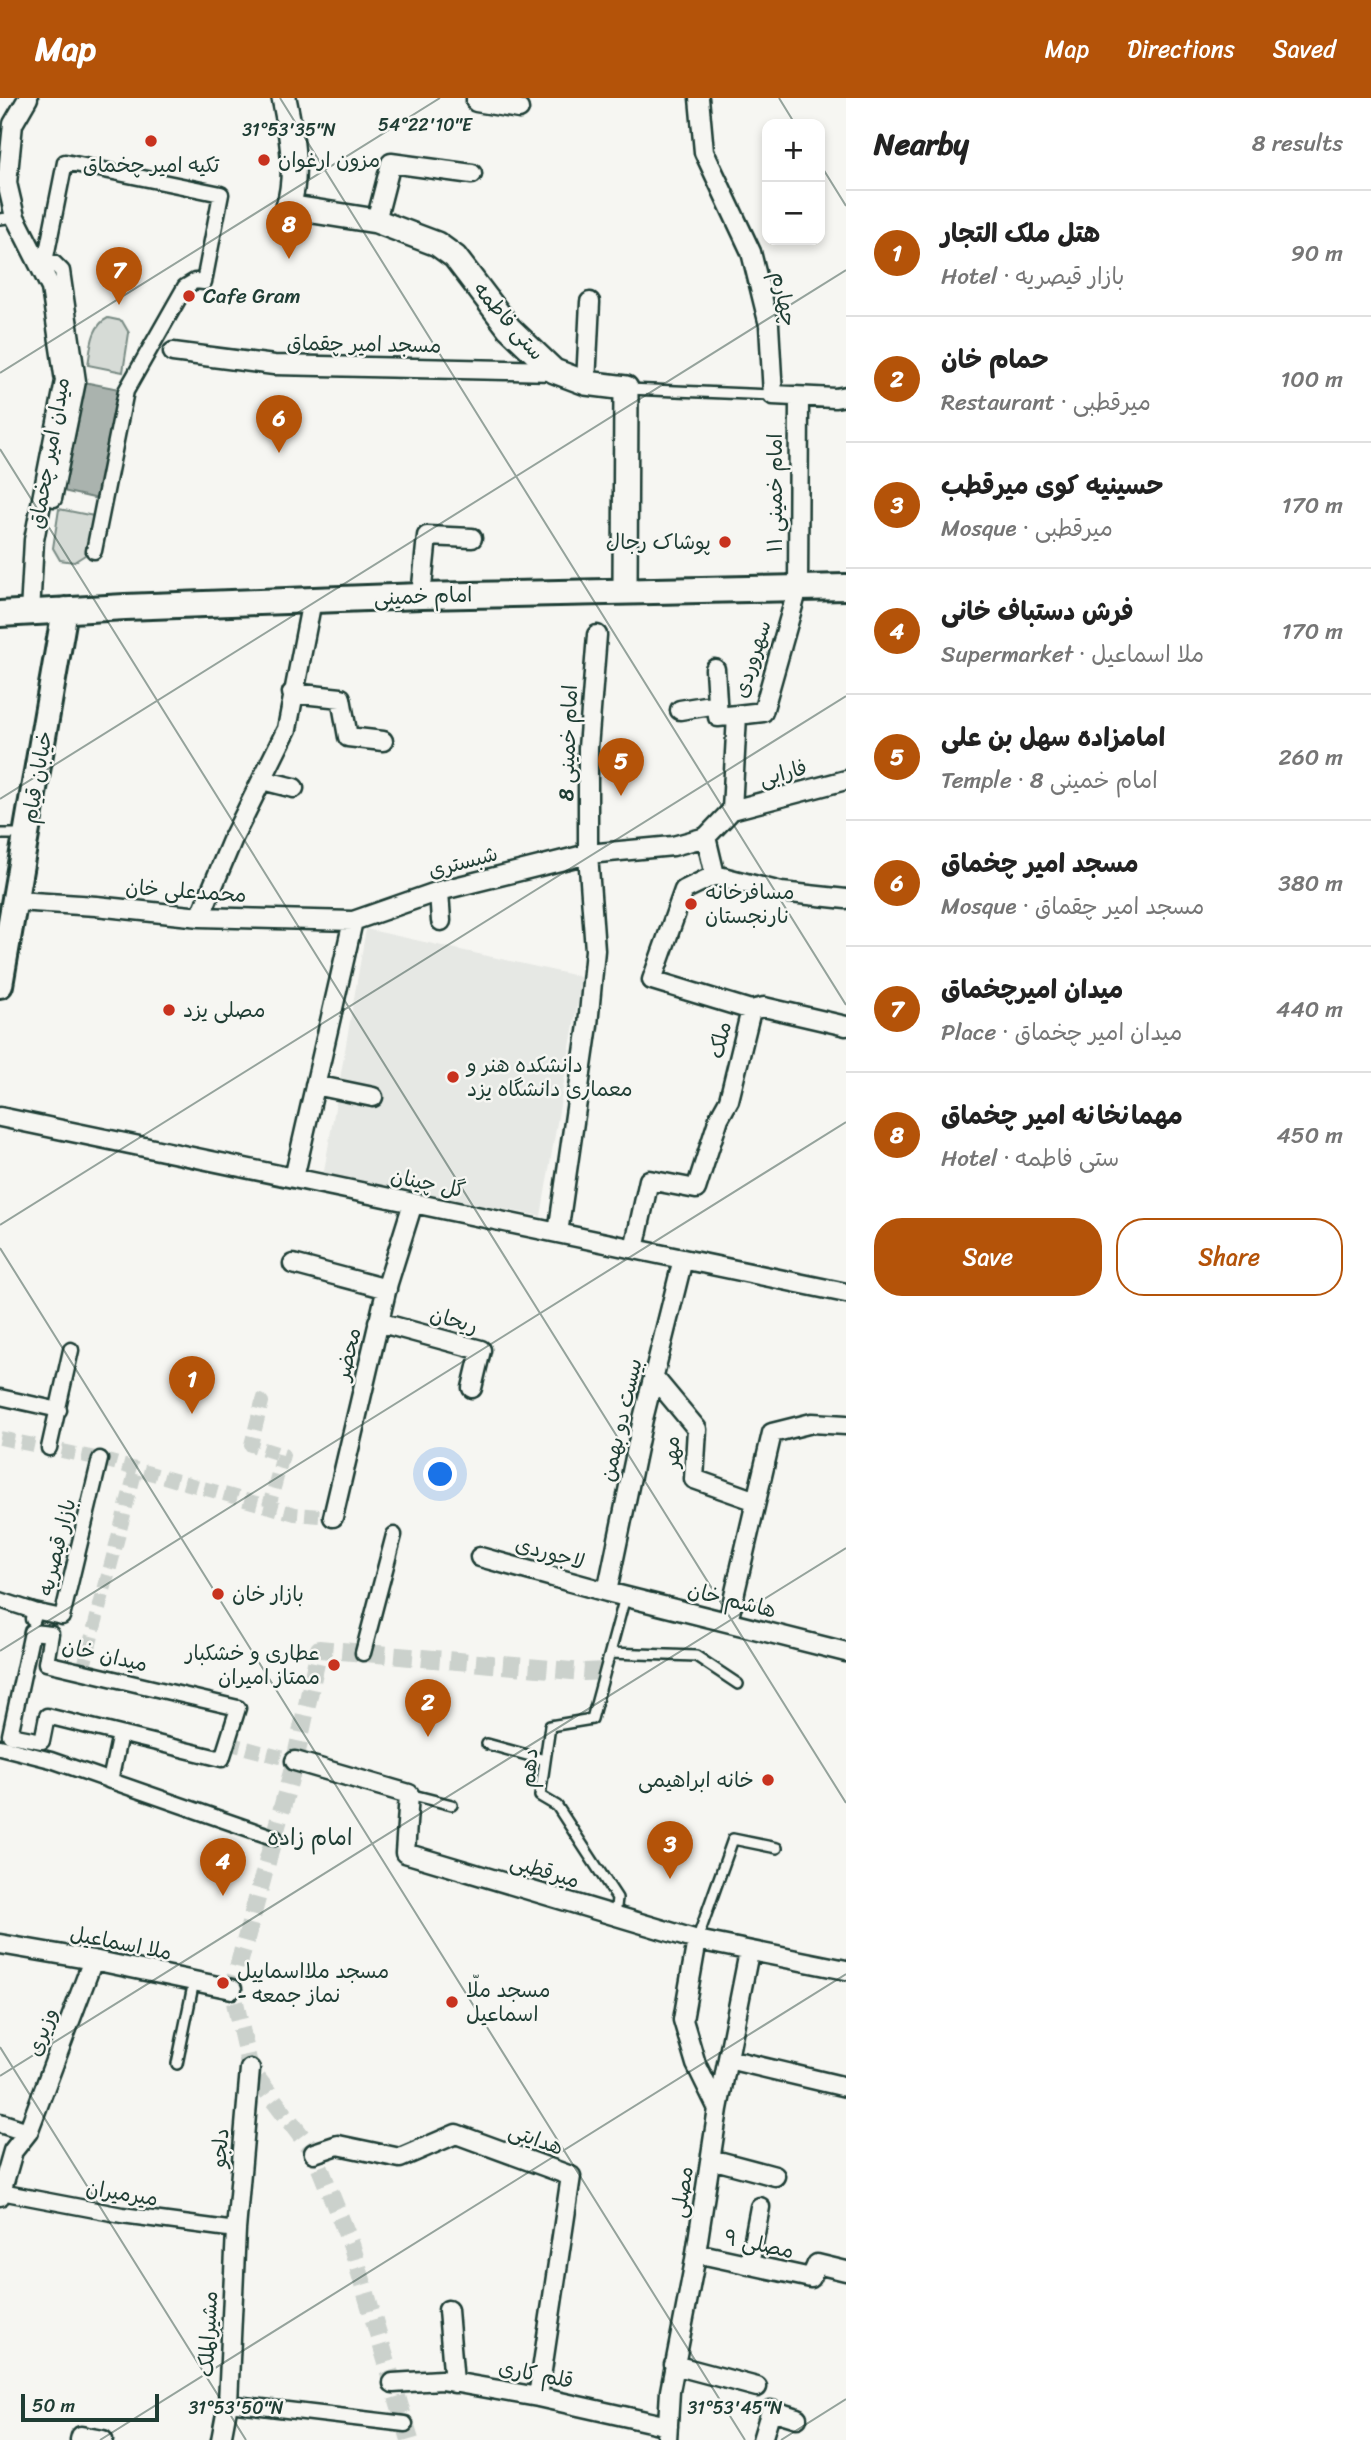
<!DOCTYPE html>
<meta charset="utf-8">
<style>
body{margin:0;font-family:Sriracha,"Playpen Sans Arabic",sans-serif;background:#f6f6f6;color:#222}
.controls{position:absolute;right:21px;top:21px;display:grid;overflow:hidden;border-radius:14px;box-shadow:0 4px 10px #0003}
.controls button{width:63px;height:63px;display:grid;place-items:center;padding:0;border:0;border-bottom:2px solid #e0e0e0;background:#fff;color:#222;font:35px sans-serif}
.scale{position:absolute;left:21px;bottom:18px;width:138px;box-sizing:border-box;padding-left:7px;border:4px solid #1f3d34;border-top:0;font-size:19px;line-height:24px;white-space:nowrap;color:#1f3d34;-webkit-text-stroke:5px #f6f6f2;paint-order:stroke}
.you{position:absolute;left:441px;top:1377px;width:24px;height:24px;margin:-18px;border:5px solid #fff;border-radius:50%;background:#1a73e8;box-shadow:0 0 0 10px #1a73e833}
.badge{display:grid;place-items:center;width:46px;height:46px;border-radius:50%;background:#b45309;color:#fff;font-size:23px;font-weight:700}
.pin{position:absolute;translate:-50% -58px;filter:drop-shadow(0 2px 4px #0008)}
.pin::after{content:'';position:absolute;top:37px;width:24px;height:21px;background:inherit;clip-path:polygon(0 0,100% 0,50% 100%)}
.list{margin:0;padding:0;list-style:none}
h2{display:flex;justify-content:space-between;align-items:center;height:91px;margin:0;padding:0 28px;font-size:30px}
h2 small{font-size:23px;font-weight:400;color:#767676}
.list li{display:grid;grid-template-columns:46px 1fr auto;gap:21px;align-items:center;box-sizing:border-box;height:126px;padding:0 28px;border-top:2px solid #e0e0e0}
.list b{display:block;font-size:26px;white-space:nowrap}
.list p{margin:0;font-size:23px;white-space:nowrap;color:#767676}
.list em{font-size:23px;font-style:normal;color:#767676}
.actions{display:flex;gap:14px;padding:21px 28px}
.actions a{flex:1;padding:16px 0;border:2px solid #b45309;border-radius:28px;text-align:center;font-size:24px;color:#b45309}
.actions .main{background:#b45309;color:#fff}
.map{position:relative;flex:none;width:846px;height:2342px;overflow:hidden}
header{display:flex;align-items:center;gap:42px;box-sizing:border-box;height:98px;padding:0 35px;background:#b45309;color:#fff}
header strong{font-size:33px}
nav{display:flex;gap:38px;margin-inline-start:auto;font-size:24px}
main{display:flex}
aside{flex:1;background:#fff}
.map>svg:first-child{display:block}
.built{fill:#e6e8e4}
.green{fill:#d6dbd6;stroke:#7a8c85;stroke-width:2}
.water{fill:#aab3ae;stroke:#72847d;stroke-width:2}
.lines{fill:none;stroke-linecap:round;stroke-linejoin:round}
.pedestrian-tunnel{stroke:#cbd1cc;stroke-width:14;stroke-dasharray:14 7;stroke-linecap:butt}
.minor-tunnel{stroke:#cbd1cc;stroke-width:18;stroke-dasharray:18 9;stroke-linecap:butt}
.service-casing{stroke:#1f3d34;stroke-width:14}
.pedestrian-casing{stroke:#1f3d34;stroke-width:19}
.minor-casing{stroke:#1f3d34;stroke-width:23}
.tertiary-casing{stroke:#1f3d34;stroke-width:28}
.secondary-casing{stroke:#1f3d34;stroke-width:30}
.service{stroke:#f6f6f2;stroke-width:9}
.pedestrian{stroke:#f6f6f2;stroke-width:14}
.minor{stroke:#f6f6f2;stroke-width:18}
.tertiary{stroke:#f6f6f2;stroke-width:23}
.secondary{stroke:#f6f6f2;stroke-width:24}
.ticks{fill:none;stroke:#1f3d34;stroke-width:2;stroke-opacity:0.45}
.poi-dot{fill:#c8321e;stroke:#f6f6f2;stroke-width:2.5}
.labels{text-anchor:middle;dominant-baseline:central;stroke-width:5;stroke-linejoin:round;paint-order:stroke}
.poi-label{font-size:21px;fill:#1f3d34;stroke:#f6f6f2;text-anchor:start}
.street-label{font-size:21px;fill:#1f3d34;stroke:#f6f6f2}
.neighbourhood-label{font-size:23px;fill:#1f3d34;stroke:#f6f6f2}
.ticks-label{font-size:18px;text-anchor:middle;fill:#1f3d34;stroke:#f6f6f2;stroke-width:5;stroke-linejoin:round;paint-order:stroke}
</style>
<header>
<strong>Map</strong>
<nav><a>Map</a><a>Directions</a><a>Saved</a></nav>
</header>
<main>
<div class="map">
<svg width="846" height="2342" viewBox="0 0 846 2342">
<rect width="100%" height="100%" fill="#f6f6f2"/>
<filter id="ink" filterUnits="userSpaceOnUse"><feTurbulence type="fractalNoise" baseFrequency=".0143" numOctaves="2"/><feDisplacementMap in="SourceGraphic" scale="14" xChannelSelector="R" yChannelSelector="G"/><feConvolveMatrix kernelMatrix="1 2 1 2 8 2 1 2 1" color-interpolation-filters="sRGB"/></filter>
<g filter="url(#ink)">
<path class="built" d="M 366,831 L 582,879 L 541,1118 L 323,1079 Z"/>
<path class="green" d="M 108,220 L 122,223 L 129,235 L 123,274 L 88,267 C 91,250 91,228 108,220 Z
M 59,411 L 94,418 L 85,457 L 74,464 L 60,462 L 53,450 Z"/>
<path class="water" d="M 84,284 L 119,291 L 98,401 L 63,393 Z"/>
<g class="lines">
<path class="pedestrian-tunnel" d="M 256,1302 L 262,1304 L 251,1347 L 283,1357 L 269,1408
M 0,1340 L 100,1361 L 295,1416 L 333,1419
M 83,1572 L 136,1371
M 227,1645 L 295,1663"/>
<path class="minor-tunnel" d="M 410,2342 L 352,2149 L 314,2055 L 250,1971 L 232,1891 L 295,1663 L 319,1551 L 584,1574 L 605,1573"/>
<defs>
<path id="service" d="M 0,121 L 15,119
M 628,291 L 773,297
M 0,736 L 23,736
M 610,1555 L 696,1558 L 738,1586
M 487,1646 L 545,1662
M 409,1696 L 452,1707
M 615,1818 L 617,1800 L 557,1708 L 540,1698 L 550,1628 L 592,1621 L 625,1499
M 697,1842 L 733,1741 L 777,1750
M 177,1966 L 194,1883"/>
<path id="pedestrian" d="M 54,401 L 78,283 L 62,173 L 54,165 L 45,164 L 65,64 L 221,96 L 204,184 L 195,183 L 185,189 L 126,293 L 94,453
M 0,1299 L 59,1312
M 49,1350 L 71,1252
M 0,1502 L 34,1513 L 33,1521
M 34,1513 L 62,1519 L 100,1361
M 32,1534 L 51,1536 L 46,1565 L 238,1610 L 222,1661 L 47,1618 L 42,1643 L 10,1637 Z
M 363,1555 L 394,1437
M 0,1649 L 51,1662 L 275,1740
M 110,1683 L 120,1636
M 1,2094 L 122,2117 L 236,2132
M 228,2305 L 405,2326"/>
<path id="minor" d="M 28,0 L 13,26 L 7,85 L 15,119 L 51,190 L 65,283 L 34,442 L 30,515
M 476,0 L 476,4 L 519,11
M 699,0 L 704,54 L 751,154 L 769,227 L 773,297 L 835,300 L 846,298
M 376,123 L 391,65 L 472,76
M 173,254 L 274,267 L 554,273
M 586,285 L 590,204
M 421,498 L 427,438 L 472,440
M 715,571 L 718,619 L 737,617
M 292,595 L 341,600 L 348,639 L 383,643
M 680,612 L 717,606
M 262,682 L 294,690
M 732,712 L 737,617 L 763,614 L 798,490 L 799,300
M 732,712 L 846,682
M 706,739 L 715,777 L 781,794 L 846,801
M 439,793 L 441,823
M 16,803 L 96,808 L 200,819 L 353,823 L 439,793 L 588,756 L 673,748 L 706,739 L 732,712
M 200,819 L 233,740 L 287,631 L 312,502
M 751,912 L 764,909 L 846,928
M 315,987 L 373,999
M 0,1019 L 846,1195
M 294,1080 L 353,823
M 558,1135 L 588,927 L 595,852 L 588,756 L 588,650 L 597,537
M 634,1151 L 649,1082 L 696,1091 L 719,1020 L 729,1002 L 751,912 L 652,882 L 684,792 L 715,777
M 293,1166 L 387,1191
M 378,1224 L 481,1252 L 472,1290
M 653,1278 L 697,1331 L 694,1381 L 756,1403
M 333,1419 L 388,1185 L 413,1105
M 480,1459 L 607,1494 L 846,1554
M 607,1494 L 643,1321 L 683,1161
M 728,1524 L 772,1335 L 812,1325 L 846,1327
M 295,1663 L 409,1696 L 405,1755 L 697,1842 L 846,1872
M 697,1842 L 683,1922 L 696,1966 L 718,2011
M 0,1846 L 93,1862 L 232,1891
M 728,1961 L 846,1989
M 0,2025 L 28,2034
M 314,2055 L 338,2047 L 400,2060 L 456,2036 L 571,2078 L 538,2299
M 711,2061 L 775,2078
M 0,2098 L 13,2053 L 28,2034 L 93,1862
M 696,2155 L 811,2180 L 817,2166 L 846,2173
M 749,2167 L 760,2109
M 448,2212 L 454,2285
M 674,2267 L 757,2289
M 393,2285 L 441,2282 L 538,2299 L 668,2328
M 80,2342 L 81,2338 L 103,2342
M 221,2342 L 228,2305 L 236,2132 L 250,1971
M 667,2342 L 670,2293 L 694,2168 L 718,2011 L 749,1854
M 762,2342 L 771,2312 L 797,2320"/>
<path id="tertiary" d="M 284,0 C 291,34 299,75 288,109 L 376,123 L 437,146 L 455,159 L 509,230 L 554,273 L 586,285 L 626,290 L 625,492"/>
<path id="secondary" d="M 0,516 L 125,509 L 421,498 L 846,489
M 0,887 L 65,512"/>
</defs>
<use href="#service" class="service-casing"/>
<use href="#pedestrian" class="pedestrian-casing"/>
<use href="#minor" class="minor-casing"/>
<use href="#tertiary" class="tertiary-casing"/>
<use href="#secondary" class="secondary-casing"/>
<use href="#service" class="service"/>
<use href="#pedestrian" class="pedestrian"/>
<use href="#minor" class="minor"/>
<use href="#tertiary" class="tertiary"/>
<use href="#secondary" class="secondary"/>
</g>
</g>
<path class="ticks" d="M 280,0 L 846,907M 779,0 L 795,26M 820,66 L 846,108M 0,275 L 440,0M 0,351 L 846,1705M 0,701 L 846,172M 0,1127 L 846,598M 0,1150 L 745,2342M 0,1553 L 846,1024M 0,1949 L 246,2342M 0,1978 L 846,1450M 100,2342 L 846,1876M 781,2342 L 846,2301"/>
<g class="poi-dot">
<circle cx="151" cy="43" r="7"/>
<circle cx="264" cy="62" r="7"/>
<circle cx="189" cy="198" r="7"/>
<circle cx="725" cy="444" r="7"/>
<circle cx="691" cy="806" r="7"/>
<circle cx="169" cy="912" r="7"/>
<circle cx="453" cy="979" r="7"/>
<circle cx="218" cy="1496" r="7"/>
<circle cx="334" cy="1567" r="7"/>
<circle cx="768" cy="1682" r="7"/>
<circle cx="223" cy="1885" r="7"/>
<circle cx="452" cy="1904" r="7"/>
</g>
<g class="labels">
<g class="poi-label">
<text x="278" y="62">مزون ارغوان</text>
<text x="151" y="67" text-anchor="middle">تکیه امیر چخماق</text>
<text x="203" y="198">Cafe Gram</text>
<text x="711" y="444" text-anchor="end">پوشاک رجال</text>
<text x="705" y="794">مسافرخانه<tspan x="705" dy="24">نارنجستان</tspan></text>
<text x="183" y="912">مصلی یزد</text>
<text x="467" y="967">دانشکده هنر و<tspan x="467" dy="24">معماری دانشگاه یزد</tspan></text>
<text x="232" y="1496">بازار خان</text>
<text x="320" y="1555" text-anchor="end">عطاری و خشکبار<tspan x="320" dy="24">ممتاز امیران</tspan></text>
<text x="754" y="1682" text-anchor="end">خانه ابراهیمی</text>
<text x="237" y="1873">مسجد ملااسماییل<tspan x="237" dy="24">- نماز جمعه</tspan></text>
<text x="466" y="1892">مسجد ملّا<tspan x="466" dy="24">اسماعیل</tspan></text>
</g>
<g class="street-label">
<text transform="translate(784 201) rotate(78)">چهارم</text>
<text transform="translate(509 223) rotate(49)">ستی فاطمه</text>
<text transform="translate(364 246) rotate(1)">مسجد امیر چقماق</text>
<text transform="translate(49 355) rotate(-80)">میدان امیر چخماق</text>
<text transform="translate(775 395) rotate(-90)">امام خمینی ۱۱</text>
<text transform="translate(423 498) rotate(-2)">امام خمینی</text>
<text transform="translate(752 561) rotate(-72)">سهروردی</text>
<text transform="translate(568 645) rotate(-88)">امام خمینی 8</text>
<text transform="translate(783 675) rotate(-15)">فارابی</text>
<text transform="translate(37 679) rotate(-80)">خیابان قیام</text>
<text transform="translate(463 764) rotate(-15)">شبستری</text>
<text transform="translate(186 793) rotate(4)">محمدعلی خان</text>
<text transform="translate(720 942) rotate(-76)">ملک</text>
<text transform="translate(428 1085) rotate(12)">گل چینان</text>
<text transform="translate(454 1222) rotate(16)">ریحان</text>
<text transform="translate(348 1256) rotate(-77)">محضر</text>
<text transform="translate(621 1322) rotate(-77)">بیست دو بهمن</text>
<text transform="translate(672 1354) rotate(-90)">مهر</text>
<text transform="translate(57 1449) rotate(-76)">بازار قیصریه</text>
<text transform="translate(550 1455) rotate(16)">لاجوردی</text>
<text transform="translate(732 1502) rotate(14)">هاشم خان</text>
<text transform="translate(105 1557) rotate(13)">میدان خان</text>
<text transform="translate(529 1670) rotate(-86)">دهم</text>
<text transform="translate(545 1773) rotate(17)">میرقطبی</text>
<text transform="translate(121 1845) rotate(11)">ملا اسماعیل</text>
<text transform="translate(42 1934) rotate(-69)">وزیری</text>
<text transform="translate(536 2041) rotate(20)">هدایتی</text>
<text transform="translate(220 2050) rotate(-85)">دلجو</text>
<text transform="translate(682 2094) rotate(-81)">مصلی</text>
<text transform="translate(122 2095) rotate(9)">میرمیران</text>
<text transform="translate(759 2146) rotate(12)">مصلی ۹</text>
<text transform="translate(208 2236) rotate(-87)">مشیرالملک</text>
<text transform="translate(536 2276) rotate(11)">قلم کاری</text>
</g>
<g class="neighbourhood-label">
<text x="310" y="1739">امام زاده</text>
</g>
</g>
<g class="ticks-label">
<text x="425" y="33">54°22'10"E</text>
<text x="289" y="38">31°53'35"N</text>
<text x="236" y="2316">31°53'50"N</text>
<text x="735" y="2316">31°53'45"N</text>
</g>
</svg>
<div class="controls">
<button>+</button>
<button>−</button>
</div>
<div class="scale">50 m</div>
<div class="you"></div>
<div class="pin badge" style="left:192px;top:1316px">1</div>
<div class="pin badge" style="left:428px;top:1639px">2</div>
<div class="pin badge" style="left:670px;top:1781px">3</div>
<div class="pin badge" style="left:223px;top:1798px">4</div>
<div class="pin badge" style="left:621px;top:698px">5</div>
<div class="pin badge" style="left:279px;top:355px">6</div>
<div class="pin badge" style="left:119px;top:207px">7</div>
<div class="pin badge" style="left:289px;top:161px">8</div>
</div>
<aside>
<h2>Nearby<small>8 results</small></h2>
<ul class="list">
<li><span class="badge">1</span><div><b>هتل ملک التجار</b><p>Hotel · بازار قیصریه</p></div><em>90 m</em></li>
<li><span class="badge">2</span><div><b>حمام خان</b><p>Restaurant · میرقطبی</p></div><em>100 m</em></li>
<li><span class="badge">3</span><div><b>حسینیه کوی میرقطب</b><p>Mosque · میرقطبی</p></div><em>170 m</em></li>
<li><span class="badge">4</span><div><b>فرش دستباف خانی</b><p>Supermarket · ملا اسماعیل</p></div><em>170 m</em></li>
<li><span class="badge">5</span><div><b>امامزاده سهل بن علی</b><p>Temple · امام خمینی 8</p></div><em>260 m</em></li>
<li><span class="badge">6</span><div><b>مسجد امیر چخماق</b><p>Mosque · مسجد امیر چقماق</p></div><em>380 m</em></li>
<li><span class="badge">7</span><div><b>میدان امیرچخماق</b><p>Place · میدان امیر چخماق</p></div><em>440 m</em></li>
<li><span class="badge">8</span><div><b>مهمانخانه امیر چخماق</b><p>Hotel · ستی فاطمه</p></div><em>450 m</em></li>
</ul>
<div class="actions"><a class="main">Save</a><a>Share</a></div>
</aside>
</main>
